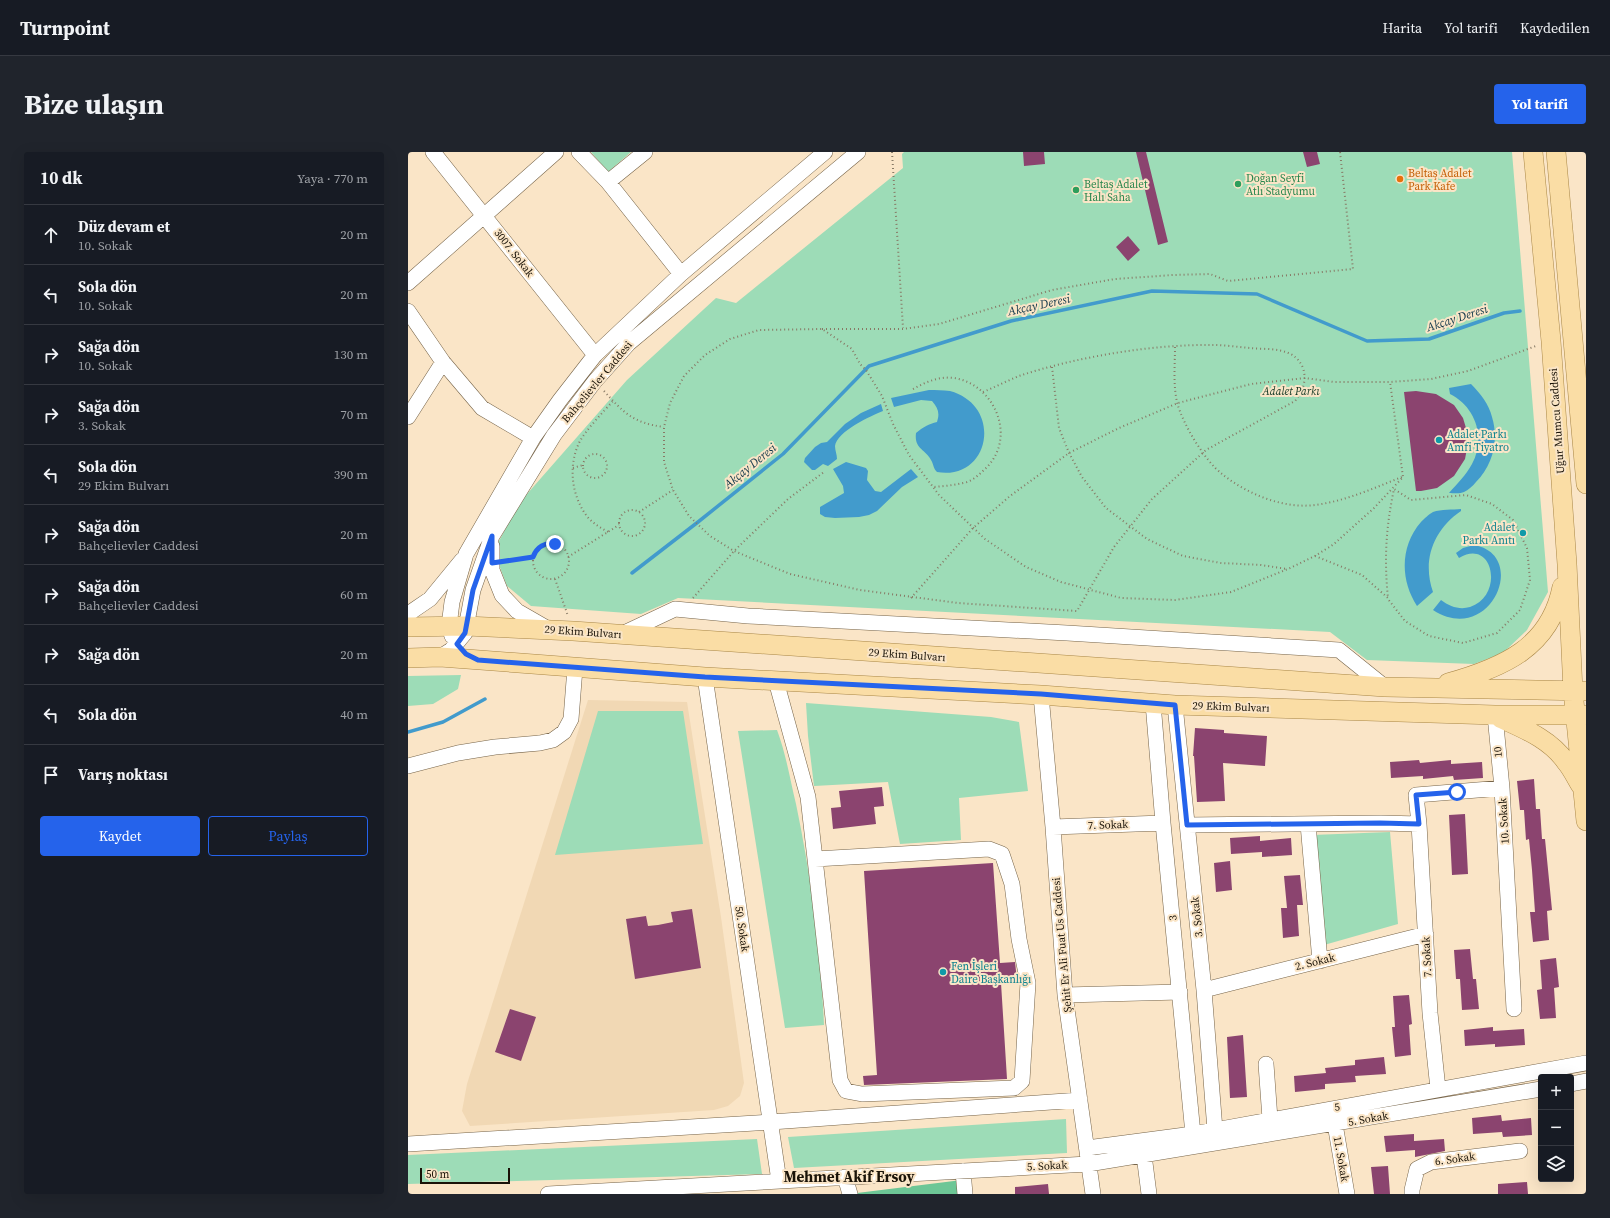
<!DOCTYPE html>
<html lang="tr">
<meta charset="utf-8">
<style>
body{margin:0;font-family:"Source Serif 4",serif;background:#20242c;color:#f1f3f6}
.controls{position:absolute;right:12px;bottom:12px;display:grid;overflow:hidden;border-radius:4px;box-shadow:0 4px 16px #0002}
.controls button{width:36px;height:36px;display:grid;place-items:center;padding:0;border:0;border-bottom:1px solid #363941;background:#171b24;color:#f1f3f6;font:20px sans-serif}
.scale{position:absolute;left:12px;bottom:10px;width:90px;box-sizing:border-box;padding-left:4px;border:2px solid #1a1308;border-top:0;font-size:11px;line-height:14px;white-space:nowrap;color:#1a1308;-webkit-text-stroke:3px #fae5c7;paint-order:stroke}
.stop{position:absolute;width:12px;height:12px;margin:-9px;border:3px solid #2563eb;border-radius:50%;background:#fff}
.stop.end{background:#2563eb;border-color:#fff;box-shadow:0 1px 4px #0008}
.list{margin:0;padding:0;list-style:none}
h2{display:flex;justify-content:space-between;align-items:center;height:52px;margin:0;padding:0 16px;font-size:17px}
h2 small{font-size:13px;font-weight:400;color:#9ea1a6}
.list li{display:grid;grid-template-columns:26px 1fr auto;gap:12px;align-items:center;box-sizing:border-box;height:60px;padding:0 16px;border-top:1px solid #363941}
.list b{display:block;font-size:15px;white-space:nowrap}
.list p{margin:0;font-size:13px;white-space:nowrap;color:#9ea1a6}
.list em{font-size:13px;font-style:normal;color:#9ea1a6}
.actions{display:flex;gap:8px;padding:12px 16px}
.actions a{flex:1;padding:9px 0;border:1px solid #2563eb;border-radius:4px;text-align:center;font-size:14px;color:#2563eb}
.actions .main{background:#2563eb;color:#fff}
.icon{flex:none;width:22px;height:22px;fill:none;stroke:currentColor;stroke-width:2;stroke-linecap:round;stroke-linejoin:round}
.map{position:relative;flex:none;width:1178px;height:1042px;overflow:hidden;border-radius:4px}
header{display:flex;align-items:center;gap:24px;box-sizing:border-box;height:56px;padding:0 20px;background:#171b24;border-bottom:1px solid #363941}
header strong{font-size:19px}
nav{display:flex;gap:22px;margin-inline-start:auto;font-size:14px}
.intro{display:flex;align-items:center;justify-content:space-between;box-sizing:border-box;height:96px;padding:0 24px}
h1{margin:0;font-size:28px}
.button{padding:10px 18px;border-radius:4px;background:#2563eb;color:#fff;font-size:14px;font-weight:700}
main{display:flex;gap:24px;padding:0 24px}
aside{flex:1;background:#171b24;border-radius:4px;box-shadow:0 4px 16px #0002}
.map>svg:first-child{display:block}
.built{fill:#f1d8b4}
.green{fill:#9ddcb7}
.forest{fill:#6dc696}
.water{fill:#429bcc}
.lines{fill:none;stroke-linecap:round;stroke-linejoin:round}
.stream{stroke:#429bcc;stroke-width:3.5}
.building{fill:#8b446f}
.minor-casing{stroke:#766449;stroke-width:16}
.major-casing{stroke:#a98747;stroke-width:20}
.path{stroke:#887a66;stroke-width:2;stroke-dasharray:1 3;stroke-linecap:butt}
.minor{stroke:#fff;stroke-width:15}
.major{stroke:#fadda5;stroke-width:19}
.route{stroke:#2563eb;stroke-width:5}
.food-dot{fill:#e8710a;stroke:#fae5c7;stroke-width:1.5}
.leisure-dot{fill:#2e9e5b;stroke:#fae5c7;stroke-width:1.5}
.culture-dot{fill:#0f9aa8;stroke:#fae5c7;stroke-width:1.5}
.labels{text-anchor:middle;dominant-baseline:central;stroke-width:4;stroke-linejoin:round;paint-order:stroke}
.food-label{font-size:11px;fill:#c56008;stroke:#fae5c7;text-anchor:start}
.leisure-label{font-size:11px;fill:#27864d;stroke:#fae5c7;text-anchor:start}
.street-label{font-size:11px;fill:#1a1308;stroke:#fae5c7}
.park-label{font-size:11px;font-style:italic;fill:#0f3623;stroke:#fae5c7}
.culture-label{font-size:11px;fill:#0d838f;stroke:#fae5c7;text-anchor:start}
.water-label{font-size:12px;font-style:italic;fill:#0e3549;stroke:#fae5c7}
.district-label{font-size:15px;font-weight:bold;fill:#1a1308;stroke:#fae5c7}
</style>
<header>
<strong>Turnpoint</strong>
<nav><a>Harita</a><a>Yol tarifi</a><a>Kaydedilen</a></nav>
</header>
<div class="intro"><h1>Bize ulaşın</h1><a class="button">Yol tarifi</a></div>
<main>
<aside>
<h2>10 dk<small>Yaya · 770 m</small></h2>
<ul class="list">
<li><svg class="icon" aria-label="ahead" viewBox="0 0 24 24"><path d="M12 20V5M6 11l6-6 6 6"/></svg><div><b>Düz devam et</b><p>10. Sokak</p></div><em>20 m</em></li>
<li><svg class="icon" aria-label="left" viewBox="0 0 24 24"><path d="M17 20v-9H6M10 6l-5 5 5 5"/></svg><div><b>Sola dön</b><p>10. Sokak</p></div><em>20 m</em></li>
<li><svg class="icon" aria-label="right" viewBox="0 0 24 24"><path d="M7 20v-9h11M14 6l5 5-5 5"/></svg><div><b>Sağa dön</b><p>10. Sokak</p></div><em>130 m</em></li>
<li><svg class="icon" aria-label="right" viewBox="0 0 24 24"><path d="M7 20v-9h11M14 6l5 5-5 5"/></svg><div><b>Sağa dön</b><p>3. Sokak</p></div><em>70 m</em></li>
<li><svg class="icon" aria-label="left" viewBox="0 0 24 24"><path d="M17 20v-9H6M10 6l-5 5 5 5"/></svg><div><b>Sola dön</b><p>29 Ekim Bulvarı</p></div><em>390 m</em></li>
<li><svg class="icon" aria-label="right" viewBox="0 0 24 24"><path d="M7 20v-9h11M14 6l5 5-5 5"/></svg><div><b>Sağa dön</b><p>Bahçelievler Caddesi</p></div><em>20 m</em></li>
<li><svg class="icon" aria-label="right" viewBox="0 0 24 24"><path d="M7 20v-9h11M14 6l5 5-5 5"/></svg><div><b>Sağa dön</b><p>Bahçelievler Caddesi</p></div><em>60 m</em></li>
<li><svg class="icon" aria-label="right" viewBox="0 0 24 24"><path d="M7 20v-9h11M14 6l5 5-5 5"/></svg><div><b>Sağa dön</b></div><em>20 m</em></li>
<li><svg class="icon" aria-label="left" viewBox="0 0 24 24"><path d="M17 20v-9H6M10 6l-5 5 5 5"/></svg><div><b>Sola dön</b></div><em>40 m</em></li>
<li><svg class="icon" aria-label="arrive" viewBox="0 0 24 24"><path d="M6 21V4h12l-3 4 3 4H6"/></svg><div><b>Varış noktası</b></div></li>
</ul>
<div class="actions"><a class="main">Kaydet</a><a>Paylaş</a></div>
</aside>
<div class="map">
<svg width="1178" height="1042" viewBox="0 0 1178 1042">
<rect width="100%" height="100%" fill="#fae5c7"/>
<path class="built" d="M 180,548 L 279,550 L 313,765 L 336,931 L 332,944 L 320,954 L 306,958 L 62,974 L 54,959 L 59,932 Z"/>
<path class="green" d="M 183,0 L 223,0 L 200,20 Z
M 496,0 L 1104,0 L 1140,440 L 1119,478 L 1095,501 L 1066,512 L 959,508 L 922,480 L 270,446 L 233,462 L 123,454 L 99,434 L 91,413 L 91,389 L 112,350 L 219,228 L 308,146 L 328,151 L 495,16 L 494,2 Z
M 53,523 L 50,537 L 25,552 L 0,554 L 0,524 Z
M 398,551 L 583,565 L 611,570 L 620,639 L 551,646 L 553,688 L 492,692 L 480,630 L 406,634 L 400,584 Z
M 190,559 L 275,559 L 295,692 L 147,703 Z
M 369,578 C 378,602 382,627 388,652 C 403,724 413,799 416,873 L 377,876 L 330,579 Z
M 982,680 L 990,772 L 916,793 L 904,683 Z
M 658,967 L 659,1001 L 386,1016 L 380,985 Z
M 349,987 L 354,1022 L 0,1032 L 0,1003 Z"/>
<path class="forest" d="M 554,1028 L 555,1042 L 450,1042 L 449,1041 Z"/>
<path class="water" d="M 1063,232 C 1072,241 1081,252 1084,265 C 1091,288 1085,313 1068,330 C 1065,334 1060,338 1056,340 C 1052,342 1045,341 1041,341 C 1049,332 1058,323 1064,312 C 1078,286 1068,255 1042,242 L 1041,236 Z
M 521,238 C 528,238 535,238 542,239 C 596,254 582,329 529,320 C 525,316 526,313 523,308 C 517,297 506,297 508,281 C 515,275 521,272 529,270 C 532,261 530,256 524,249 L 513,248 L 486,255 L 483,246 Z
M 473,252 L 475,259 C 463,264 429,279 427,294 C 427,298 429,303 429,307 L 420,314 L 415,312 L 407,318 L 404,318 L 396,310 L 397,306 L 407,295 L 413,291 L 419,290 L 437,272 L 453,261 Z
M 438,310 L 458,316 L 460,319 L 459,328 L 467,339 L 473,340 L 503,317 L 510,325 L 494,335 L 469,359 L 461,363 L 451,365 L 427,366 L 417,365 L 412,362 L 412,355 L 436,341 L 435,334 L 425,317 Z
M 1053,357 L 1053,359 C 1025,378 1014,409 1025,440 L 1009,454 C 992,428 992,394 1013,370 C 1016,367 1021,362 1025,360 C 1033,357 1045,358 1053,357 Z
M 1066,393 C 1122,403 1082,495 1025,458 L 1033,448 C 1042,455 1052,458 1062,455 C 1097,443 1085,385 1051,406 L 1048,401 L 1055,396 Z"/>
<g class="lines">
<path class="stream" d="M 224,421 L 290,370 L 375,302 L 461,214 L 603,169 L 744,139 L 849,142 L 959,189 L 1021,187 L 1096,161 L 1112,159
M 0,580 L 35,570 L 77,547"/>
</g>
<path class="building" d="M 615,0 L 636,0 L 637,12 L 616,14 Z
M 728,0 L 738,0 L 760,90 L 750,93 Z
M 895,0 L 909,0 L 912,12 L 899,15 Z
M 720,84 L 732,98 L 720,109 L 708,95 Z
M 1008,239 L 1028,242 L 1046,253 L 1055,266 L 1061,286 L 1057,307 L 1046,324 L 1029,336 L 1013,339 L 1008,339 L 996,240 Z
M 787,576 L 816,578 L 816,581 L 859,584 L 857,614 L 815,611 L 817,649 L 789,650 L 786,604 L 785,604 Z
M 1011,608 L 1012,611 L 1043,608 L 1043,612 L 1074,610 L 1075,626 L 1046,628 L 1045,624 L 1015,627 L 1015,624 L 983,626 L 982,610 Z
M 1126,627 L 1128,657 L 1132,657 L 1134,687 L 1137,687 L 1144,758 L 1139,759 L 1141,788 L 1125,790 L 1122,760 L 1127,760 L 1124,718 L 1121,687 L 1118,688 L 1116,658 L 1112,658 L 1109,629 Z
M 474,635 L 476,654 L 466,655 L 468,672 L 425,677 L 423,656 L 433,655 L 431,639 Z
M 1057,662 L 1060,722 L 1044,723 L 1041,663 Z
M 852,684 L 852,689 L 883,686 L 884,703 L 854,705 L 854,700 L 823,702 L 822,686 Z
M 822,709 L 824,738 L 808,740 L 806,711 Z
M 585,711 L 592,811 L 607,810 L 608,819 L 609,830 L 593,831 L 599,927 L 456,933 L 455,924 L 469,923 L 456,719 Z
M 892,723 L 895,753 L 889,753 L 891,784 L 875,786 L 873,756 L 879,756 L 876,724 Z
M 284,757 L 293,816 L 227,827 L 218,767 L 238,764 L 240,774 L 250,773 L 265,770 L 263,760 Z
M 1062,797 L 1065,827 L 1068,827 L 1071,857 L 1054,858 L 1052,827 L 1048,827 L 1046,798 Z
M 1148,806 L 1151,835 L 1146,836 L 1148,866 L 1132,867 L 1129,838 L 1134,837 L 1132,808 Z
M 1001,843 L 1004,872 L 1001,873 L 1003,903 L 987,905 L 984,875 L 987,875 L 985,844 Z
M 102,857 L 128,865 L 113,909 L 87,900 Z
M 1085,875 L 1085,879 L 1116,877 L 1117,893 L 1087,895 L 1087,892 L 1057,894 L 1056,878 Z
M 835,883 L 839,945 L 822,946 L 819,885 Z
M 976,905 L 978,922 L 947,924 L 948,930 L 917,932 L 917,937 L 887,940 L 886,924 L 918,921 L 917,916 L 947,913 L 947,908 Z
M 1093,963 L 1094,969 L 1123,966 L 1124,983 L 1095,985 L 1094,980 L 1065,982 L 1064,966 Z
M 1006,982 L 1006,989 L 1036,987 L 1037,999 L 1007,1005 L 1007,998 L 978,1000 L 976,984 Z
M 980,1014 L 982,1042 L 966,1042 L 963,1015 Z
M 1119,1030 L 1120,1042 L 1090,1042 L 1090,1032 Z
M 640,1032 L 641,1042 L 607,1042 L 607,1035 Z"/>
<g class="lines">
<defs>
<path id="minor" d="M 25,0 L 187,203
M 171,0 L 200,30 L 273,122
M 200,30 L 237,0
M 0,131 L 148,0
M 0,159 L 35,210 L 74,256 L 125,286
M 0,265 L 35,210
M 84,394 L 84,418 L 94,443 L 109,459 L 142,478
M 0,462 L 22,447 L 54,408
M 214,482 L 267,457 L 340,464 L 659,481 L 931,498 L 977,535
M 44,484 L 41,474 L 44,450 L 58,402 L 125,286 L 152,248 L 187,203 L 273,122 L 417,0
M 32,505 L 43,498 L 57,481 L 65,438 L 84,384 L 146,283 L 187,229 L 221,191 L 450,0
M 297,525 L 371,1029
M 368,529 L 400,645 L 432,928 L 438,939 L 454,942 L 606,936 L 614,929 L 620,831 L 611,787 L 604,732 L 594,702 L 581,697 L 407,707
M 633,543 L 645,675 L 657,843 L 685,1042
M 745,551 L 755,671 L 785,982
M 767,553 L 796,838 L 807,978
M 1087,563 L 1094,636
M 0,614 L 50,601 L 87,595 L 132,591 L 145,588 L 156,580 L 163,567 L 167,516
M 900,672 L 912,809
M 1011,672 L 1022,861 L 1030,937
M 779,673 L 973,671 L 1011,672 L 1008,643 L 1094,636 L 1106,857
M 645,675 L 755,671
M 796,838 L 1018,782
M 657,843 L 772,840
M 858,912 L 862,967
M 1163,932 L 1178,929
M 927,972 L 939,1042
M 0,992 L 363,970 L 672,948
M 679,996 L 785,982 L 1178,911
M 736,1003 L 741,1042
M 555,1019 L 557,1042
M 437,1025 L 442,1042
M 140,1042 L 680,1012 L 1133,937
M 1004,1042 L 1004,1038 L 1009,1017 L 1023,1010 L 1112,999"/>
<path id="major" d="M 1125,0 L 1143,189 L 1159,412 L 1165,539 L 1178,669
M 1148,0 L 1178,332
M 0,475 L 58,474 L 165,479 L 977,535 L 1178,539
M 0,506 L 32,505 L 297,525 L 633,543 L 767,553 L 1087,563 L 1178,563
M 1040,531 C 1094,516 1142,496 1154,435
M 1092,566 C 1116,577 1142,587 1158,610 C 1164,617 1168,626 1173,634"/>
</defs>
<use href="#minor" class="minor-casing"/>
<use href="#major" class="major-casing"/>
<path class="path" d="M 484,0 L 495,176
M 414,177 L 495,177 L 531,172 L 644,138 L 707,127 L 765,123 L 802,122 L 820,129 L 945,117 L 932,0
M 767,195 C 767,213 765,232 769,250 C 774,271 797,309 814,322 C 839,342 875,357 907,353 C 938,349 966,336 994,325
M 644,215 L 651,276 L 661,301 L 674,325 L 698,356 L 739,387 L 775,404 L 813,411 L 853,413 L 879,417
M 505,237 C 518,230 531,224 546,226 C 586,232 609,284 579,315 C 573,321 567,327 559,330 C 548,333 537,334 526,335
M 196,239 C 216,261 225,271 256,275
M 575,240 C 587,235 599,229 611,224 C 668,205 745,192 805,193 C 817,193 830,195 842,196 C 861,198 886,194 895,216 C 899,228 895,239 887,249 L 798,298 L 744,347 L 706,395 L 669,459 L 550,451 L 452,438 L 382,422 L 326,399 L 302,384 L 281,364 L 265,338 L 256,310 L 256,275 L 262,251 L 276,224 L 297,203 L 322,187 L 351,178 L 414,177 L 444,197 L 452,212 L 458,218 L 474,244 L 485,272 L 501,303 L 531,343 L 577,387 L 618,415 L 653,430 L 713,446 L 767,448 L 823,440 L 880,417 L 907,404 L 926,392 L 966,356 L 995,325 L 982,230
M175 314a12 12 0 1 1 24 0a12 12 0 1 1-24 0Z
M 165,316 L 175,313
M211 371a13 13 0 1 1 26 0a13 13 0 1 1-26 0Z
M 231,360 L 265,338
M 200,380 C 191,375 183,370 178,363 C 163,342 160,312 172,289 C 178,278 196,259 205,249
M125 409a18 18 0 1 1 36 0a18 18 0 1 1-36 0Z
M 907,404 L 954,423 L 980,446 L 980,447 L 997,469 L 1021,484 L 1055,491 L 1089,481 L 1112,458 L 1122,428 L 1119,396 L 1105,368 L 1084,352 L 1058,343 L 1003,348 L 986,337 C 978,375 976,407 980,446
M 160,405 L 211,373
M 96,409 L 125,405
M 147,427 L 160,464
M 285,446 L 326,399 L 380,347 L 416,320
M 503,446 L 565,376 L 602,344 L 661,301 L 711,276 L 770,251 L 843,232 L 897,226 L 926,230 L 982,230 L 1023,227 L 1060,219 L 1128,194"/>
<use href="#minor" class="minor"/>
<use href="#major" class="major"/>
</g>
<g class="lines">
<path class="route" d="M 147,392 C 137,390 129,395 125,405 L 84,411 L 84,384 L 65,438 L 57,481 L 49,492 L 58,502 L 70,508 L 297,525 L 633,542 L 767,553 L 779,673 L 972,671 L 1011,672 L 1008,643 L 1049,640"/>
</g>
<circle class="food-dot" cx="992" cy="27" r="4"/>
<g class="leisure-dot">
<circle cx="830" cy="32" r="4"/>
<circle cx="668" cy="38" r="4"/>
</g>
<g class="culture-dot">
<circle cx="1031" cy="288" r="4"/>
<circle cx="1115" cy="381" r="4"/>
<circle cx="535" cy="820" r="4"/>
</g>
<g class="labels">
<g class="food-label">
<text x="1000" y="21">Beltaş Adalet<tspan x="1000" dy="13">Park Kafe</tspan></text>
</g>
<g class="leisure-label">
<text x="838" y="26">Doğan Seyfi<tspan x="838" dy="13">Atlı Stadyumu</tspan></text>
<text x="676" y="32">Beltaş Adalet<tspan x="676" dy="13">Halı Saha</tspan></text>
</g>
<g class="street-label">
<text transform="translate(106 101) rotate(52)">3007. Sokak</text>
<text transform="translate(189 230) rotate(-50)">Bahçelievler Caddesi</text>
<text transform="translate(1149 269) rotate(-94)">Uğur Mumcu Caddesi</text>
<text transform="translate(175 480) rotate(4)">29 Ekim Bulvarı</text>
<text transform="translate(499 503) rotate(4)">29 Ekim Bulvarı</text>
<text transform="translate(823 555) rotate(2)">29 Ekim Bulvarı</text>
<text transform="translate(1090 600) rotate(-96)">10</text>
<text transform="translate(1096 669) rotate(-93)">10. Sokak</text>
<text transform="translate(700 673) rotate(-2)">7. Sokak</text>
<text transform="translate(789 765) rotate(-96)">3. Sokak</text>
<text transform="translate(765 766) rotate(-96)">3</text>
<text transform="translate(334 777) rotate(82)">50. Sokak</text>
<text transform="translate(654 793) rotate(-95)">Şehit Er Ali Fuat Us Caddesi</text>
<text transform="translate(1019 805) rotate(-93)">7. Sokak</text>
<text transform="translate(907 810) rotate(-14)">2. Sokak</text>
<text transform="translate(929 955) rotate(-10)">5</text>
<text transform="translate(960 967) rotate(-10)">5. Sokak</text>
<text transform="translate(933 1007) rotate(80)">11. Sokak</text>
<text transform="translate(1047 1007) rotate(-8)">6. Sokak</text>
<text transform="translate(639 1014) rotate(-3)">5. Sokak</text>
</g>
<g class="park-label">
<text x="883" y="239">Adalet Parkı</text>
</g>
<g class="culture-label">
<text x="1039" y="282">Adalet Parkı<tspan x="1039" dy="13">Amfi Tiyatro</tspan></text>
<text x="1107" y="375" text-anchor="end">Adalet<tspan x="1107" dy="13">Parkı Anıtı</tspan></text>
<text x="543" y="814">Fen İşleri<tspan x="543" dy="13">Daire Başkanlığı</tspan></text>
</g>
<g class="water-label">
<text transform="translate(631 153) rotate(-12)">Akçay Deresi</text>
<text transform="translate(1049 166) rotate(-18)">Akçay Deresi</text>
<text transform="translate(342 314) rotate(-39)">Akçay Deresi</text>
</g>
<g class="district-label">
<text x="441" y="1024">Mehmet Akif Ersoy</text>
</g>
</g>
</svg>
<div class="controls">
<button>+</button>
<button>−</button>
<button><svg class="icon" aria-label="layers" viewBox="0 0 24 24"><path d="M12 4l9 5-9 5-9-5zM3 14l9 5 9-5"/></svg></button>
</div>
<div class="scale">50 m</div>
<div class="stop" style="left:1049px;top:640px"></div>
<div class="stop end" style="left:147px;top:392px"></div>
</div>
</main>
